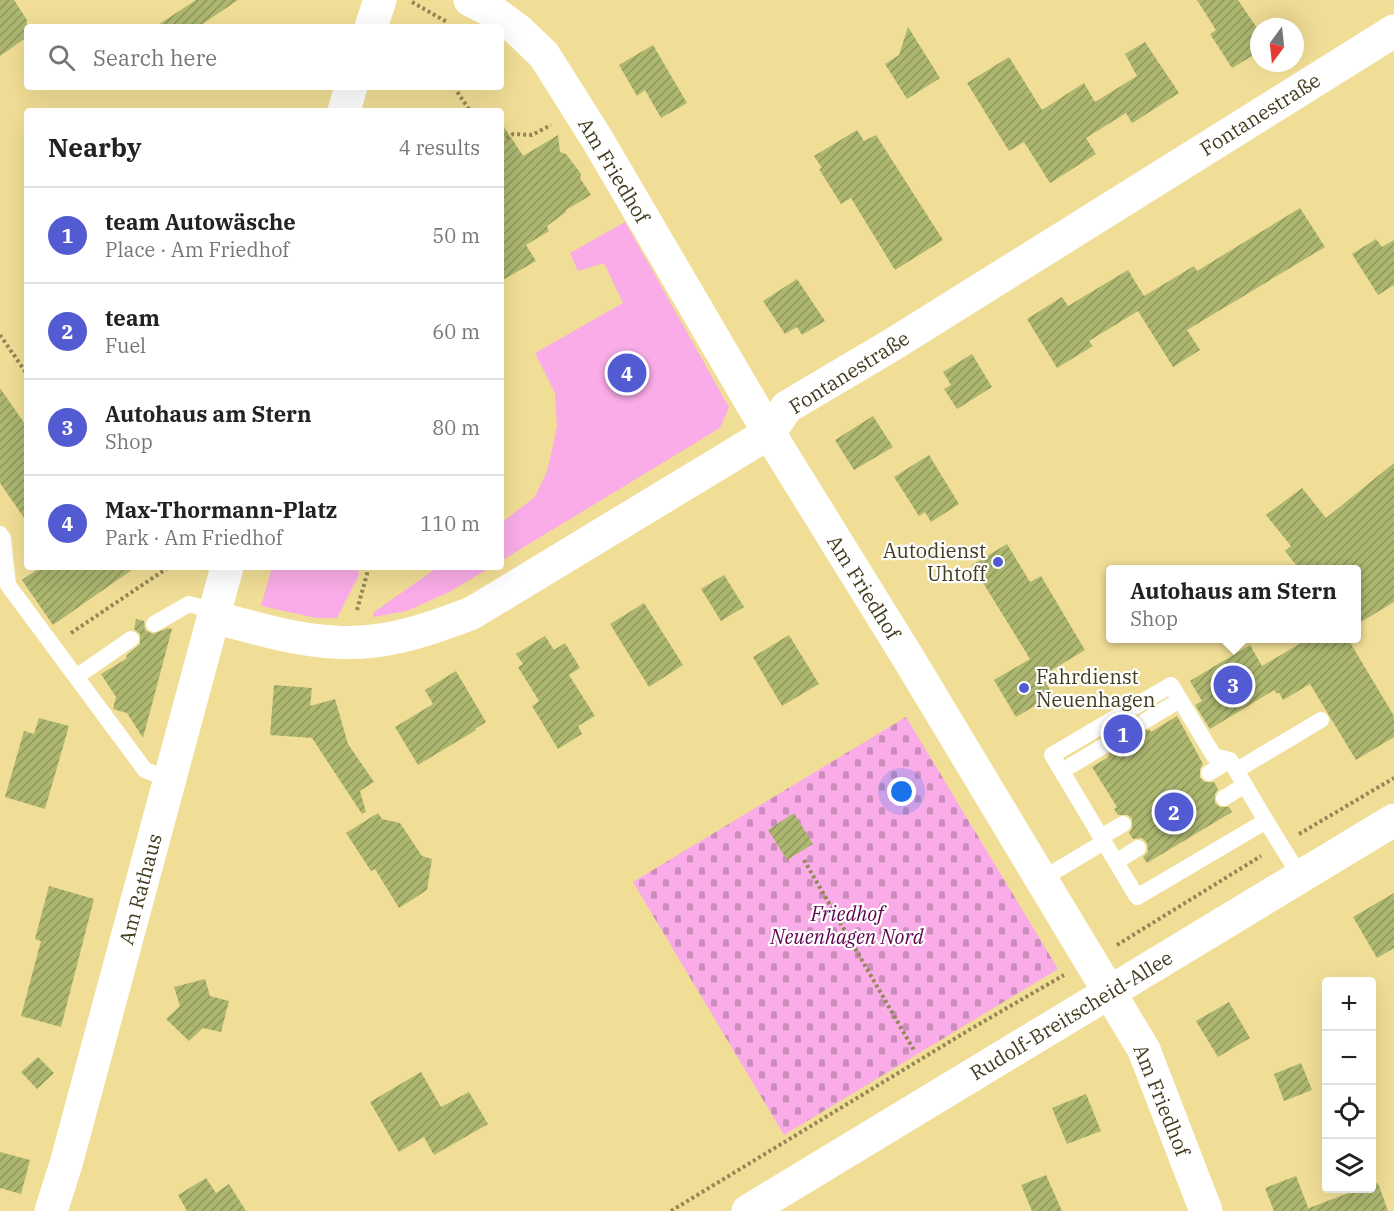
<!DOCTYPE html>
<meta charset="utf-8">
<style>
body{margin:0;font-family:"IBM Plex Serif",serif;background:#f6f6f6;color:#222}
.controls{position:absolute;right:18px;bottom:18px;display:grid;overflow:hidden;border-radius:6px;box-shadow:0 6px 24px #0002}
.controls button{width:54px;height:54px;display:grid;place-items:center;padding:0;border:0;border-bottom:2px solid #e0e0e0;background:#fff;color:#222;font:30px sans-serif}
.compass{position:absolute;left:1250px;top:18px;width:54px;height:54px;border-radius:50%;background:#fff;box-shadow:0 6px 24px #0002;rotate:195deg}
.you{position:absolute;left:902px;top:792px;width:21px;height:21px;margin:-15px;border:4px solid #fff;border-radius:50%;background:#1a73e8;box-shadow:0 0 0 9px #1a73e833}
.badge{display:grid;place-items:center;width:39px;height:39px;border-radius:50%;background:#525bd1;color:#fff;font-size:20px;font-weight:700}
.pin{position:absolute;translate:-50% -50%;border:3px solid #fff;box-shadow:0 2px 6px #0006}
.popup{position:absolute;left:1106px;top:565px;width:255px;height:78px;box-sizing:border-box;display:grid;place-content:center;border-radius:6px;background:#fff;filter:drop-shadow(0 2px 4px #0005);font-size:20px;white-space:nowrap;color:#767676}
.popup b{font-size:22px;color:#222}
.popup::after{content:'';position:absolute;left:50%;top:100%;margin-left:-12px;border:12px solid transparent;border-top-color:#fff}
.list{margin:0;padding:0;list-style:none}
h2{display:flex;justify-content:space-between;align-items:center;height:78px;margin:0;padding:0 24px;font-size:26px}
h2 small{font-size:20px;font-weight:400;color:#767676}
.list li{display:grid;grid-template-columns:39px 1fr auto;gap:18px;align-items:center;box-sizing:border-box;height:96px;padding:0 24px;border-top:2px solid #e0e0e0}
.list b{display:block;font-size:22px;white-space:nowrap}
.list p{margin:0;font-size:20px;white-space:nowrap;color:#767676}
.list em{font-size:20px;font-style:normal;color:#767676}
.icon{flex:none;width:33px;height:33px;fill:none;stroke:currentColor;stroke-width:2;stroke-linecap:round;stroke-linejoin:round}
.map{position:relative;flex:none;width:1394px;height:1211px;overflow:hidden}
.search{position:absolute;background:#fff;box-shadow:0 6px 24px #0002;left:24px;top:24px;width:480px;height:66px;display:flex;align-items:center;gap:15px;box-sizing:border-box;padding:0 21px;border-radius:6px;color:#767676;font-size:22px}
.panel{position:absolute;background:#fff;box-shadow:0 6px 24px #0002;left:24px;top:108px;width:480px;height:462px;border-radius:6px}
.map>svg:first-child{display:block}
.cemetery{fill:url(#cemetery-stones)}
.park{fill:#f9ace7}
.building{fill:url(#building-hatch)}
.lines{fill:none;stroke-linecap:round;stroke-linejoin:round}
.path{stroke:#948756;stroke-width:4;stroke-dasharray:3 3;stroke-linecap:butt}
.lane{stroke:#fff;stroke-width:16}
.street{stroke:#fff;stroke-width:33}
.secondary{stroke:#fff;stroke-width:33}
.poi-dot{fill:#525bd1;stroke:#fff;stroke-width:2}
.labels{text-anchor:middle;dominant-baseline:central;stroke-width:4.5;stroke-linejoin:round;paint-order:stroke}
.street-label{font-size:20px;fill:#443c1f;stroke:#fff}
.poi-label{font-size:20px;fill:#443c1f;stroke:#fff;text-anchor:end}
.park-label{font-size:20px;font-style:italic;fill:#5e0451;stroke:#fff}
</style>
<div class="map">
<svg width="1394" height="1211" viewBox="0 0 1394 1211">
<defs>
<pattern id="cemetery-stones" width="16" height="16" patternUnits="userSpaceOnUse" patternTransform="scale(1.5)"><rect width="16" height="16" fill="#f9ace7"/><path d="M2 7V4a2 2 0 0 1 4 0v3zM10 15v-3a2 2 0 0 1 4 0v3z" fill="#cb8dbb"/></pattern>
<pattern id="building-hatch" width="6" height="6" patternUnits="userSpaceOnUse" patternTransform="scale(1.5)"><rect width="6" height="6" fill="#adb770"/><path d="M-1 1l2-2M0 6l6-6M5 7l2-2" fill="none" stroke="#8e965b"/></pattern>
</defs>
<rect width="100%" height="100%" fill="#f1de96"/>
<path class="cemetery" d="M 906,717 L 1058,969 L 784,1135 L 633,882 Z"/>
<path class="park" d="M 625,222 L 729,407 L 720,428 L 501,561 L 501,523 L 535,497 L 547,471 L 554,441 L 557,426 L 555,393 L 535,353 L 623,303 L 604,263 L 578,271 L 570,253 Z
M 272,567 L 357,567 L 359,575 L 337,618 L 316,618 L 261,606 Z
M 438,567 L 491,567 L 451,591 L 407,611 L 373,617 L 374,612 Z"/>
<path class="building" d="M 0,0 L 14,0 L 27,20 L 27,37 L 0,56 Z
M 196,0 L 238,0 L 198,27 L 155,27 Z
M 1197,0 L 1238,0 L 1259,31 L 1259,52 L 1232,68 L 1210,34 L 1216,30 Z
M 908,27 L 940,78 L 907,99 L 885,64 L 899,55 Z
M 1145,42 L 1179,93 L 1134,122 L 1132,123 L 1126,113 L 1086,138 L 1096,154 L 1050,183 L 1024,142 L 1009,151 L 967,83 L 1009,57 L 1042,110 L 1084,83 L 1095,102 L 1137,76 L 1125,54 Z
M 653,45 L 687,103 L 661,118 L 645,90 L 637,96 L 619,65 Z
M 501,122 L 523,156 L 558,135 L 560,152 L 566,154 L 581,174 L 580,178 L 591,195 L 566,210 L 566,212 L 547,226 L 549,231 L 526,245 L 536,261 L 501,281 Z
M 857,130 L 864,141 L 876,135 L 943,240 L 895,270 L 851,198 L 841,204 L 819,169 L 822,168 L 814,156 Z
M 1300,208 L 1325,247 L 1187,330 L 1200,350 L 1173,367 L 1138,311 L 1089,341 L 1093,346 L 1057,368 L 1027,319 L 1062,297 L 1068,306 L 1128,270 L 1144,296 L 1194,266 L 1197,271 Z
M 1376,239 L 1382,247 L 1394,240 L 1394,285 L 1378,295 L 1352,254 Z
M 797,279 L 825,321 L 802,335 L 797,327 L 785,334 L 763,301 Z
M 972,354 L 992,387 L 957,409 L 944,389 L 951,385 L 943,372 Z
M 0,388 L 27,427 L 27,522 L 0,483 Z
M 873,416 L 893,447 L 854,470 L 835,440 Z
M 929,455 L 959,504 L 931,522 L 925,512 L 919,516 L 894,477 Z
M 1394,463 L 1394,602 L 1356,625 L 1356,570 L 1300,570 L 1285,551 L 1291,546 L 1266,515 L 1302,488 L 1326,518 Z
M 1007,544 L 1030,582 L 1041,576 L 1085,650 L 1042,676 L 1053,695 L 1016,717 L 994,680 L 1030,659 L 972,565 Z
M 41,567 L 136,567 L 53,625 L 22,580 Z
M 724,575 L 744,607 L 721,621 L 701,589 Z
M 644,603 L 683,665 L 649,687 L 610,624 Z
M 136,619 L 144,621 L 145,630 L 153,634 L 168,628 L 172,629 L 143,738 L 127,713 L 113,709 L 116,697 L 101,674 L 126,659 L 127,655 L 140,644 L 140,634 L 134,629 Z
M 789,635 L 819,684 L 782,706 L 753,657 Z
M 545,636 L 554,650 L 565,643 L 580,668 L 569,675 L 595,716 L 578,726 L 582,734 L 558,749 L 532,706 L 539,701 L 518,667 L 523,664 L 516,654 Z
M 1308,639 L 1348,639 L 1394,716 L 1394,737 L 1356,760 L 1310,684 L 1283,700 L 1279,692 L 1277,694 L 1274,690 L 1210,729 L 1195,705 L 1202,701 L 1190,681 L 1250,645 L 1262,666 Z
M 456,671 L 486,722 L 475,729 L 476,730 L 418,765 L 395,727 L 433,704 L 425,690 Z
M 274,685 L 312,688 L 310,706 L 335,699 L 348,744 L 374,782 L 360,791 L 366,812 L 362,814 L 312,738 L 270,735 Z
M 1177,716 L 1203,764 L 1200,769 L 1200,778 L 1205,782 L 1214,782 L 1218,789 L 1215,794 L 1215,803 L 1220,807 L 1229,807 L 1232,812 L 1147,863 L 1143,857 L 1148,852 L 1147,843 L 1142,838 L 1133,839 L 1129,833 L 1132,829 L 1132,819 L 1128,815 L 1118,815 L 1114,809 L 1117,807 L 1092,767 L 1107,758 L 1111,752 L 1111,742 L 1104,737 L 1135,718 L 1136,726 L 1139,730 L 1150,730 L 1151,732 Z
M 39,718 L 69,726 L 45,809 L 5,797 L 24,731 L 34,734 Z
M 378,813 L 382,819 L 400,823 L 422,856 L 432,859 L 427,890 L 399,908 L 375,869 L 371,871 L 346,833 Z
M 794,813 L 813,844 L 787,860 L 768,830 Z
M 49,886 L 94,899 L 61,1027 L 21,1016 L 41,941 L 35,939 Z
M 1394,893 L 1394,948 L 1377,958 L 1353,917 Z
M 205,979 L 210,996 L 229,1001 L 221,1032 L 203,1028 L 189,1041 L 166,1019 L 180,1006 L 174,987 Z
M 1229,1002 L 1250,1038 L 1218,1057 L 1196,1021 Z
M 38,1057 L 54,1073 L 37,1089 L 21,1072 Z
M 1301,1063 L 1312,1090 L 1284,1101 L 1274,1074 Z
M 421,1072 L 441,1107 L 469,1092 L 488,1124 L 434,1155 L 424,1137 L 399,1152 L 370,1102 Z
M 1086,1094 L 1101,1131 L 1067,1144 L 1052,1108 Z
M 0,1152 L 30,1160 L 21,1194 L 0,1188 Z
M 1046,1175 L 1062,1211 L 1032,1211 L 1021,1185 Z
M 1296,1176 L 1309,1210 L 1309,1208 L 1362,1188 L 1371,1188 L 1371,1185 L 1378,1183 L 1388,1211 L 1274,1211 L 1265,1188 Z
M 206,1178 L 216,1193 L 229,1184 L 246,1211 L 187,1211 L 178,1195 Z"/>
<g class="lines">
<path class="path" d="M 412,2 L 447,22
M 454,87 L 470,111
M 501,141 L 513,134 L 532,135 L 551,125
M 0,335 L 27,374
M 357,610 L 367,574 L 367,567
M 71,633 L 169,567
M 1299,834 L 1394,778
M 804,860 L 915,1052
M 1117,945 L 1261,856
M 671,1211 L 969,1030 L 1064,975"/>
<path class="lane" d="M 0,534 L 3,538 L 8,585 L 145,770 L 170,780
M 154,624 L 189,604 L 215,611
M 76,677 L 131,639
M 1145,721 L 1180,700
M 1237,770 L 1321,720
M 1062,771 L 1102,747
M 1209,773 L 1230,760
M 1224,798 L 1245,785
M 1101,837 L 1123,824
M 1104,842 L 1052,755 L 1171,685 L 1214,756 L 1230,760 L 1266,821
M 1116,862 L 1138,848
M 1042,879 L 1104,842 L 1137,897 L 1266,821 L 1300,876"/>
<path class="street" d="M 470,0 L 492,11 L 518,30 L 544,55 L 597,139 L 769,433 L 907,656 L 1144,1050 L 1206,1211
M 371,27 L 380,0
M 344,111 L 351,87
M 213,617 C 253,627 293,640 334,642 C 382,646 428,630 472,613 L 769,433 L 787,407 L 895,343 L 1394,31
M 51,1211 L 66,1164 L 227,567"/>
<path class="secondary" d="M 748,1211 L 1394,820"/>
</g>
<g class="poi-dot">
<circle cx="998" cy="562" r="6"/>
<circle cx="1024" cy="688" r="6"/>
</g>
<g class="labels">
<g class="street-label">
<text transform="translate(1260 114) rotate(-32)">Fontanestraße</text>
<text transform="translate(614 170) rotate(59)">Am Friedhof</text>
<text transform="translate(849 372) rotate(-32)">Fontanestraße</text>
<text transform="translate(864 587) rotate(58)">Am Friedhof</text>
<text transform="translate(140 889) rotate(-75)">Am Rathaus</text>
<text transform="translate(1071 1015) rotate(-31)">Rudolf-Breitscheid-Allee</text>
<text transform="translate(1162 1100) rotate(68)">Am Friedhof</text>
</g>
<g class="poi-label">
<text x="986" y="550">Autodienst<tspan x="986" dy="23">Uhtoff</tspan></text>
<text x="1036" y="676" text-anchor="start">Fahrdienst<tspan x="1036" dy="23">Neuenhagen</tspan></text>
</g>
<g class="park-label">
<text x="847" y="913">Friedhof<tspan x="847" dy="23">Neuenhagen Nord</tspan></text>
</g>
</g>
</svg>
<div class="controls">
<button>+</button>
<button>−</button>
<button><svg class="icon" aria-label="locate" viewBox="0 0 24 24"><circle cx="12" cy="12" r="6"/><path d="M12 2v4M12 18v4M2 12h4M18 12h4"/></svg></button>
<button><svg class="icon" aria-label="layers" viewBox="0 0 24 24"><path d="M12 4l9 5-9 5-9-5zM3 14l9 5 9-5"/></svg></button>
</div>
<svg class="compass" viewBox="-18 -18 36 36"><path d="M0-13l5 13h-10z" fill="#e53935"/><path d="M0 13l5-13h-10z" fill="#767676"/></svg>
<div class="you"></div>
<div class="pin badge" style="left:1123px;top:734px">1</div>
<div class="pin badge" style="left:1174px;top:812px">2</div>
<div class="pin badge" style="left:1233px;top:685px">3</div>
<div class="popup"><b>Autohaus am Stern</b>Shop</div>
<div class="pin badge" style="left:627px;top:373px">4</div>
<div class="search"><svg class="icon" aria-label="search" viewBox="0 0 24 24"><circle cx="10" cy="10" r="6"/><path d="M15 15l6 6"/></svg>Search here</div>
<section class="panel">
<h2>Nearby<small>4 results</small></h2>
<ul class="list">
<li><span class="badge">1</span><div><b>team Autowäsche</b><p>Place · Am Friedhof</p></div><em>50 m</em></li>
<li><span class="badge">2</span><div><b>team</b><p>Fuel</p></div><em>60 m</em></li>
<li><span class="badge">3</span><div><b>Autohaus am Stern</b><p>Shop</p></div><em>80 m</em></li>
<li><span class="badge">4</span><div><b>Max-Thormann-Platz</b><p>Park · Am Friedhof</p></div><em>110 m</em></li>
</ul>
</section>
</div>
